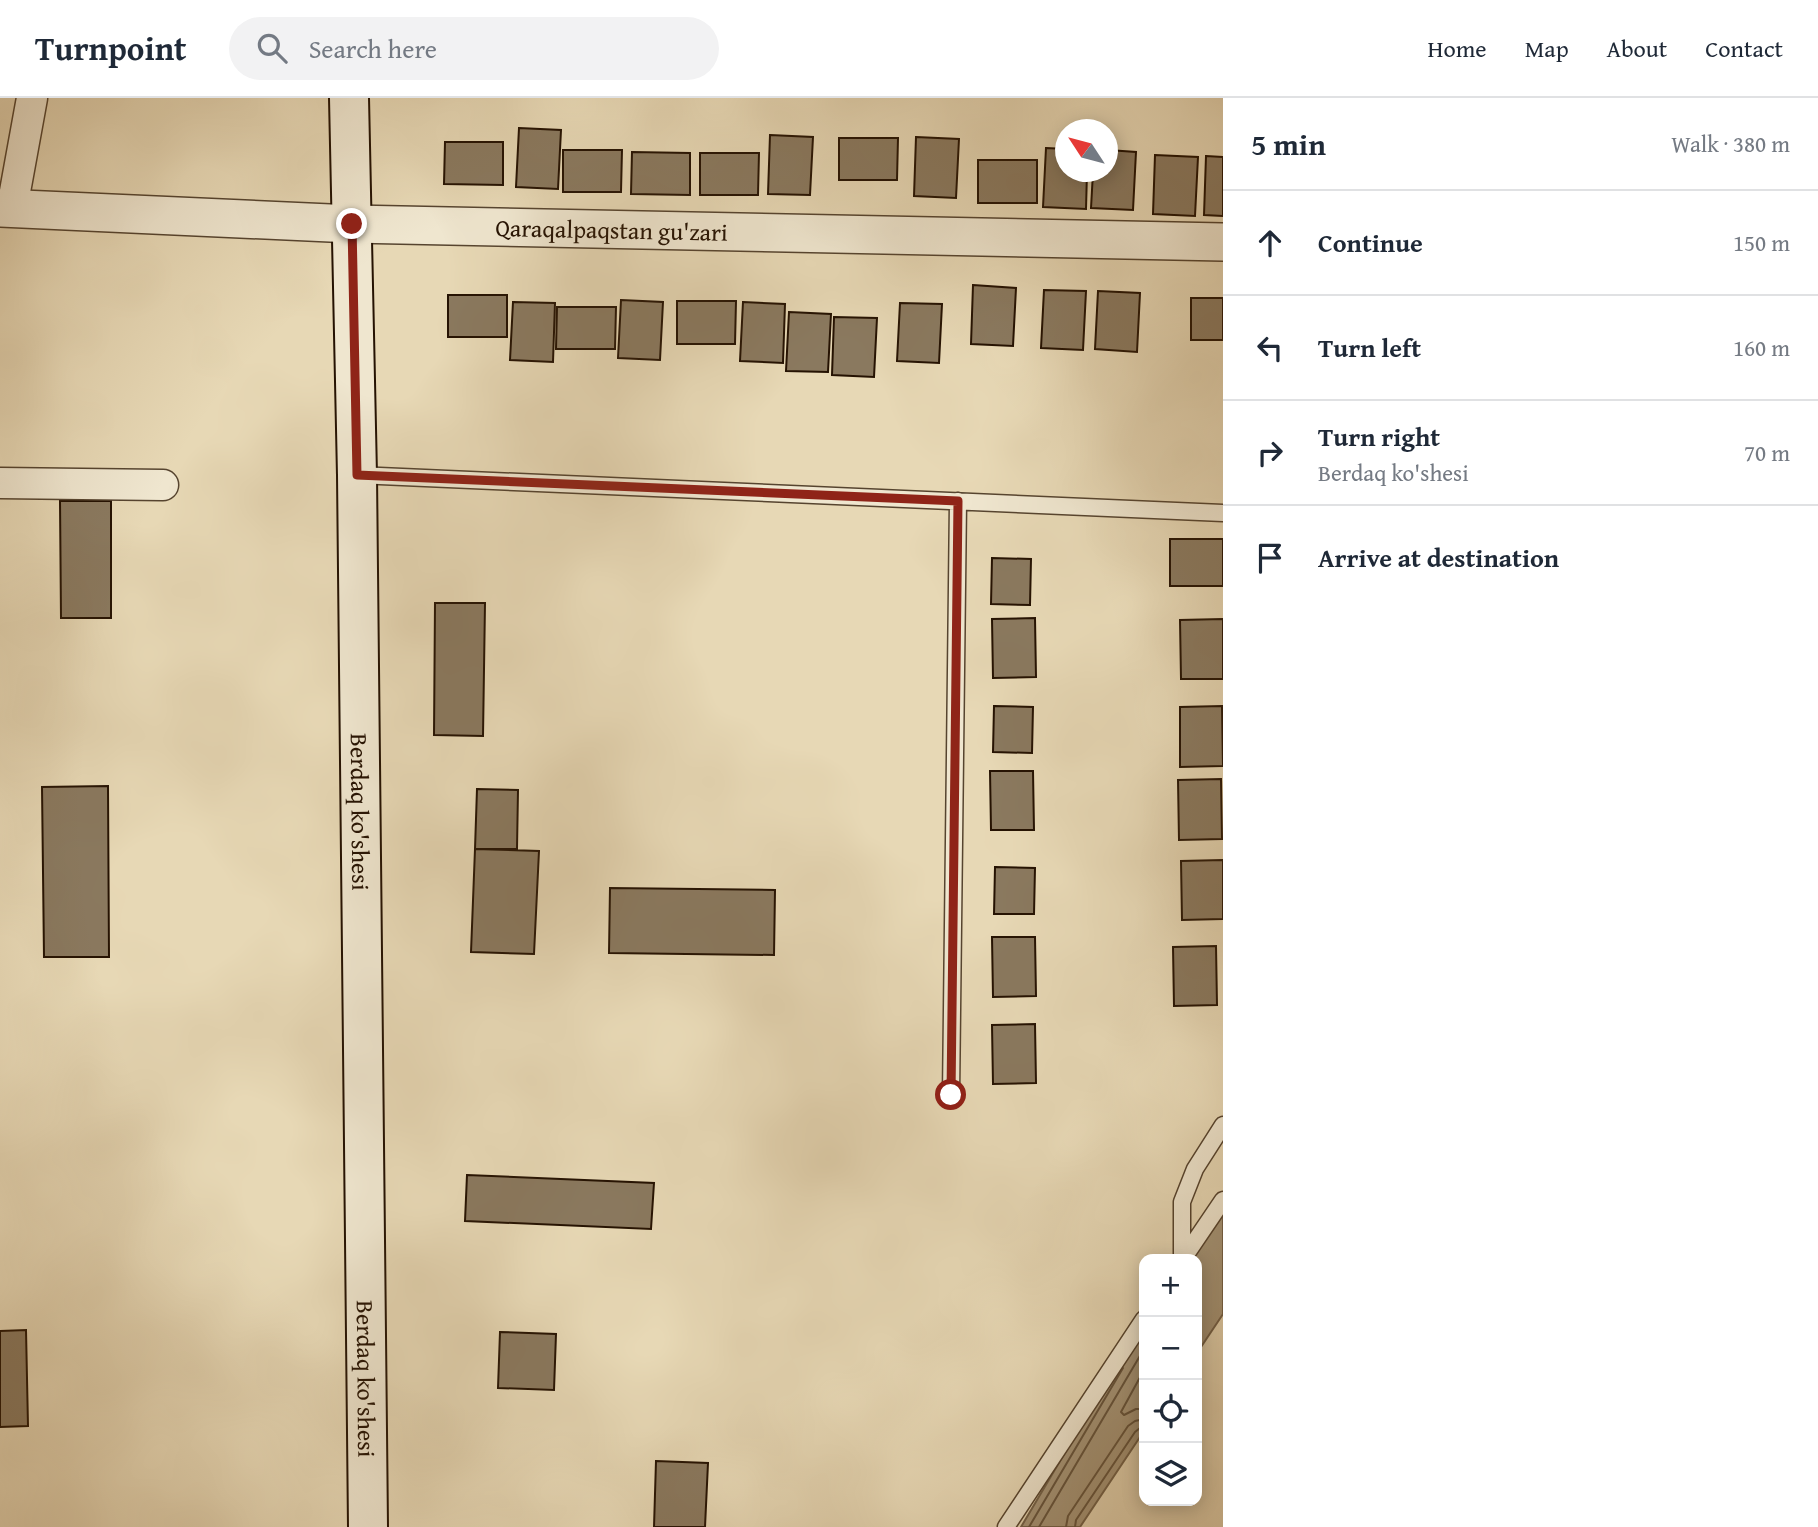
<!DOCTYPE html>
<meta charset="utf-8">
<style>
body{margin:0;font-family:"Gentium Book Plus",serif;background:#f2f2f3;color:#1f2937}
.controls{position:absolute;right:21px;bottom:21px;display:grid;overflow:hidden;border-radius:14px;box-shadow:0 4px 18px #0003}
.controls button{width:63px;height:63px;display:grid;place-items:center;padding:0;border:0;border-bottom:2px solid #e0e1e3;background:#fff;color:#1f2937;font:35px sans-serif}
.compass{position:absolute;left:1055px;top:21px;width:63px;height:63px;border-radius:50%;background:#fff;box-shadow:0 4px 18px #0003;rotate:306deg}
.stop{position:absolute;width:21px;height:21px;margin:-16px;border:5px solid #8f2418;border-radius:50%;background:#fff}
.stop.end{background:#8f2418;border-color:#fff;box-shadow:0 2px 7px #0008}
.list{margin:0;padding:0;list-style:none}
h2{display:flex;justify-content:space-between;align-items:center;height:91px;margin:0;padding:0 28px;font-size:30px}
h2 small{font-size:23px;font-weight:400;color:#747a83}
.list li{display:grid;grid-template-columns:46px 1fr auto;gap:21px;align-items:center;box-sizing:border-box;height:105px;padding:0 28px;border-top:2px solid #e0e1e3}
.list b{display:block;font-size:26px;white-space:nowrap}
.list p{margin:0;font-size:23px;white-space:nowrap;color:#747a83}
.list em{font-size:23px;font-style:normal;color:#747a83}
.icon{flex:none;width:38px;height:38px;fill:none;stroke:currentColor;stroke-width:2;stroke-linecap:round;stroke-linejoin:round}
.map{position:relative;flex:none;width:1223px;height:1429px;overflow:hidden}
header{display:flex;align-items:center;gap:42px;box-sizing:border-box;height:98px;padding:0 35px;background:#fff;border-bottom:2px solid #e0e1e3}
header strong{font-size:33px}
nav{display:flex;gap:38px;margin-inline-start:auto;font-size:24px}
.search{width:490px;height:63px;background:#f2f2f3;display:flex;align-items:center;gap:18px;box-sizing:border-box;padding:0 24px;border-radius:38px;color:#747a83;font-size:26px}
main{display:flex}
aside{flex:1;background:#fff}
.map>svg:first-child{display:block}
.water{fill:#a59578;stroke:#726149;stroke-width:2}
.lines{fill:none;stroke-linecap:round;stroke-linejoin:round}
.shore{stroke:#65543d;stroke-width:2}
.building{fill:#8a795f;stroke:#251202;stroke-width:2}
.service-casing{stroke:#56442f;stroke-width:19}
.minor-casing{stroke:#56442f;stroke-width:33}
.tertiary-casing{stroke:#56442f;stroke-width:40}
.secondary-casing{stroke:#251202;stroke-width:42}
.service{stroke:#efe6cf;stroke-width:16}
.minor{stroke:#efe6cf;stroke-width:30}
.tertiary{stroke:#efe6cf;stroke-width:37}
.secondary{stroke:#efe6cf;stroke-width:38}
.route{stroke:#8f2418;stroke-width:9}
.labels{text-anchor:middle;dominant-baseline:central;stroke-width:5;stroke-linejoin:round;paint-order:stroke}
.street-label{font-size:24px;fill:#251202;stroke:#efe6cf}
</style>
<header>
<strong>Turnpoint</strong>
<div class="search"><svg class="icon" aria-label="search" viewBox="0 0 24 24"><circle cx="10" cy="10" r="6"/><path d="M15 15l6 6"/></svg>Search here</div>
<nav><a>Home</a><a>Map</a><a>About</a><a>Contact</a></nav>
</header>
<main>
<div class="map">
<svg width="1223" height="1429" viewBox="0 0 1223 1429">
<rect width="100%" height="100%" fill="#e7d8b5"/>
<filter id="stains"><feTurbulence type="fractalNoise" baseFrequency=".00286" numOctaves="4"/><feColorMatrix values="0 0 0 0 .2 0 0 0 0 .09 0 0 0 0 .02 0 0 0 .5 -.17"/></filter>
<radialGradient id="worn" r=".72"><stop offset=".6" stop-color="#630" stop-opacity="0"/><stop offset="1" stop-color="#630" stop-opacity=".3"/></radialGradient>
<path class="water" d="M 1223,1102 L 1223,1216 L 1197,1255 L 1197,1161 L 1183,1161 Z
M 1144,1221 L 1144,1333 L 1080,1429 L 1021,1429 Z"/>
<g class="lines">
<path class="shore" d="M 1144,1272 L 1121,1314 L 1124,1317 L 1136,1311 L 1144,1311
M 1029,1429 L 1123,1270
M 1039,1429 L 1144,1251
M 1066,1429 L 1068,1418 L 1128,1328 L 1135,1323 L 1144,1321
M 1075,1429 L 1076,1422 L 1135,1334 L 1140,1330 L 1144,1330"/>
</g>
<path class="building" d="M 519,30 L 561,32 L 558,91 L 516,89 Z
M 770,37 L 813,39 L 810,97 L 768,96 Z
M 916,39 L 959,41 L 956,100 L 914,98 Z
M 839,40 L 898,40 L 897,82 L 839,82 Z
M 445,44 L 503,44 L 503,87 L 444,86 Z
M 1046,50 L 1066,51 L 1066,74 L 1087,74 L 1086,111 L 1043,109 Z
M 563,52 L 622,52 L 621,94 L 563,94 Z
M 1108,52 L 1136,54 L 1133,112 L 1091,110 L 1093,74 L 1108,74 Z
M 632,54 L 690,55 L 690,97 L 631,96 Z
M 700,55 L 759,55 L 758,97 L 700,97 Z
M 1155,57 L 1198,59 L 1195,118 L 1153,116 Z
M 1206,58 L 1223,59 L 1223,118 L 1204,117 Z
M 978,62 L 1037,62 L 1037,105 L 978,105 Z
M 973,187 L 1016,190 L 1013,248 L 971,246 Z
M 1044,192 L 1086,193 L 1083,252 L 1041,250 Z
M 1098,193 L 1140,195 L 1137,254 L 1095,251 Z
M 448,197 L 507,197 L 507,239 L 448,239 Z
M 1191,200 L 1223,200 L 1223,242 L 1191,242 Z
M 621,202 L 663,204 L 660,262 L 618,260 Z
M 677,203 L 736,203 L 735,246 L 677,246 Z
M 513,204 L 555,205 L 553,264 L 510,262 Z
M 743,204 L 785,206 L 783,265 L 740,263 Z
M 900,205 L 942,206 L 939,265 L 897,263 Z
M 557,209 L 616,209 L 615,251 L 556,251 Z
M 789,214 L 831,216 L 828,274 L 786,273 Z
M 834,219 L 877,220 L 874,279 L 832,277 Z
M 60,403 L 111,403 L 111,520 L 61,520 Z
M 1170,441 L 1223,441 L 1223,488 L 1170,488 Z
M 992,460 L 1031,461 L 1030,507 L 991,506 Z
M 435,505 L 485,505 L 483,638 L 434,637 Z
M 1035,520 L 1036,579 L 993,580 L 992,521 Z
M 1223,521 L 1223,581 L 1181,581 L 1180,522 Z
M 994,608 L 1033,609 L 1032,655 L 993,654 Z
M 1222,608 L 1223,668 L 1180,669 L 1180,609 Z
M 990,673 L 1033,673 L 1034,732 L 991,732 Z
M 1221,681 L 1222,741 L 1179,742 L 1178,682 Z
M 108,688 L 109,859 L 44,859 L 42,689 Z
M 477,691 L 518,692 L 517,751 L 475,751 Z
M 475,751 L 539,753 L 534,856 L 471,854 Z
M 1223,762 L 1223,821 L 1182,822 L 1181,763 Z
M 995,769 L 1035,770 L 1034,816 L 994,816 Z
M 610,790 L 775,792 L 774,857 L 609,855 Z
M 992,839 L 1035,839 L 1036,898 L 993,899 Z
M 1216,848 L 1217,907 L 1174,908 L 1173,849 Z
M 1035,926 L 1036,985 L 993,986 L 992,927 Z
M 467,1077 L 654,1085 L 651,1131 L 465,1123 Z
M 26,1232 L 28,1328 L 0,1329 L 0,1233 Z
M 500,1234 L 556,1236 L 554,1292 L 498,1290 Z
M 656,1363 L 708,1365 L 705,1429 L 654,1429 Z"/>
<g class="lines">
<defs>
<path id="service" d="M 357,377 L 1223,415
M 951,997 L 958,403
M 1182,1161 L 1182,1104 L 1195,1071 L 1223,1027
M 1183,1161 L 1223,1102
M 1006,1429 L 1144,1221"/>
<path id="minor" d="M 12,110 L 32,0
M 0,385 L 163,387"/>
<g id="tertiary">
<path id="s1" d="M 0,110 L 352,126 L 1223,144"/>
</g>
<g id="secondary">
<path id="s2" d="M 349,0 L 357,377 L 368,1429"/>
</g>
</defs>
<use href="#service" class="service-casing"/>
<use href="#minor" class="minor-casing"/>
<use href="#tertiary" class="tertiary-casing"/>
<use href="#secondary" class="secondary-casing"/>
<use href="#service" class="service"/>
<use href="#minor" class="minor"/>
<use href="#tertiary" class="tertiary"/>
<use href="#secondary" class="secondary"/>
</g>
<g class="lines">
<path class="route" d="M 352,126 L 357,377 L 958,403 L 951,997"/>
</g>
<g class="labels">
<g class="street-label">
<text stroke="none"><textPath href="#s1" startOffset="612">Qaraqalpaqstan gu'zari</textPath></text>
<text stroke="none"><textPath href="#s2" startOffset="714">Berdaq ko'shesi</textPath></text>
<text stroke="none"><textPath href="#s2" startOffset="1281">Berdaq ko'shesi</textPath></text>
</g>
</g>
<rect width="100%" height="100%" filter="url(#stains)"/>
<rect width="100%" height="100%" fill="url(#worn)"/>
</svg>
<div class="controls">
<button>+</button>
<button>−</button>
<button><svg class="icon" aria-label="locate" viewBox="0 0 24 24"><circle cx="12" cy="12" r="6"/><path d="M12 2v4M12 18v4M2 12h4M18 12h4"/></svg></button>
<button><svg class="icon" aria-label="layers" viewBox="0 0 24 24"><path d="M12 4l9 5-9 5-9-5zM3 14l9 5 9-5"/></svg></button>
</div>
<svg class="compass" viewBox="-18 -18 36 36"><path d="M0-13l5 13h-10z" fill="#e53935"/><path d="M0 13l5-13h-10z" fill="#747a83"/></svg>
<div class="stop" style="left:951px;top:997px"></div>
<div class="stop end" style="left:352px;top:126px"></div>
</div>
<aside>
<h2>5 min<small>Walk · 380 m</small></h2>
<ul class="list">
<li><svg class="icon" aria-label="ahead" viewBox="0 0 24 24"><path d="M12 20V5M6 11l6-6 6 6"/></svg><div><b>Continue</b></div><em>150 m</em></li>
<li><svg class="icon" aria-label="left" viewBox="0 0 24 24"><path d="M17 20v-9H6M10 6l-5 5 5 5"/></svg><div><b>Turn left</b></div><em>160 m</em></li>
<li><svg class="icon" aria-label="right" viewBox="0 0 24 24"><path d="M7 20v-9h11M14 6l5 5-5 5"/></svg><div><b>Turn right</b><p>Berdaq ko'shesi</p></div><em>70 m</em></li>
<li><svg class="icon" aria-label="arrive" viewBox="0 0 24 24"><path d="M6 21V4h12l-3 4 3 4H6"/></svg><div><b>Arrive at destination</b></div></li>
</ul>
</aside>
</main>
